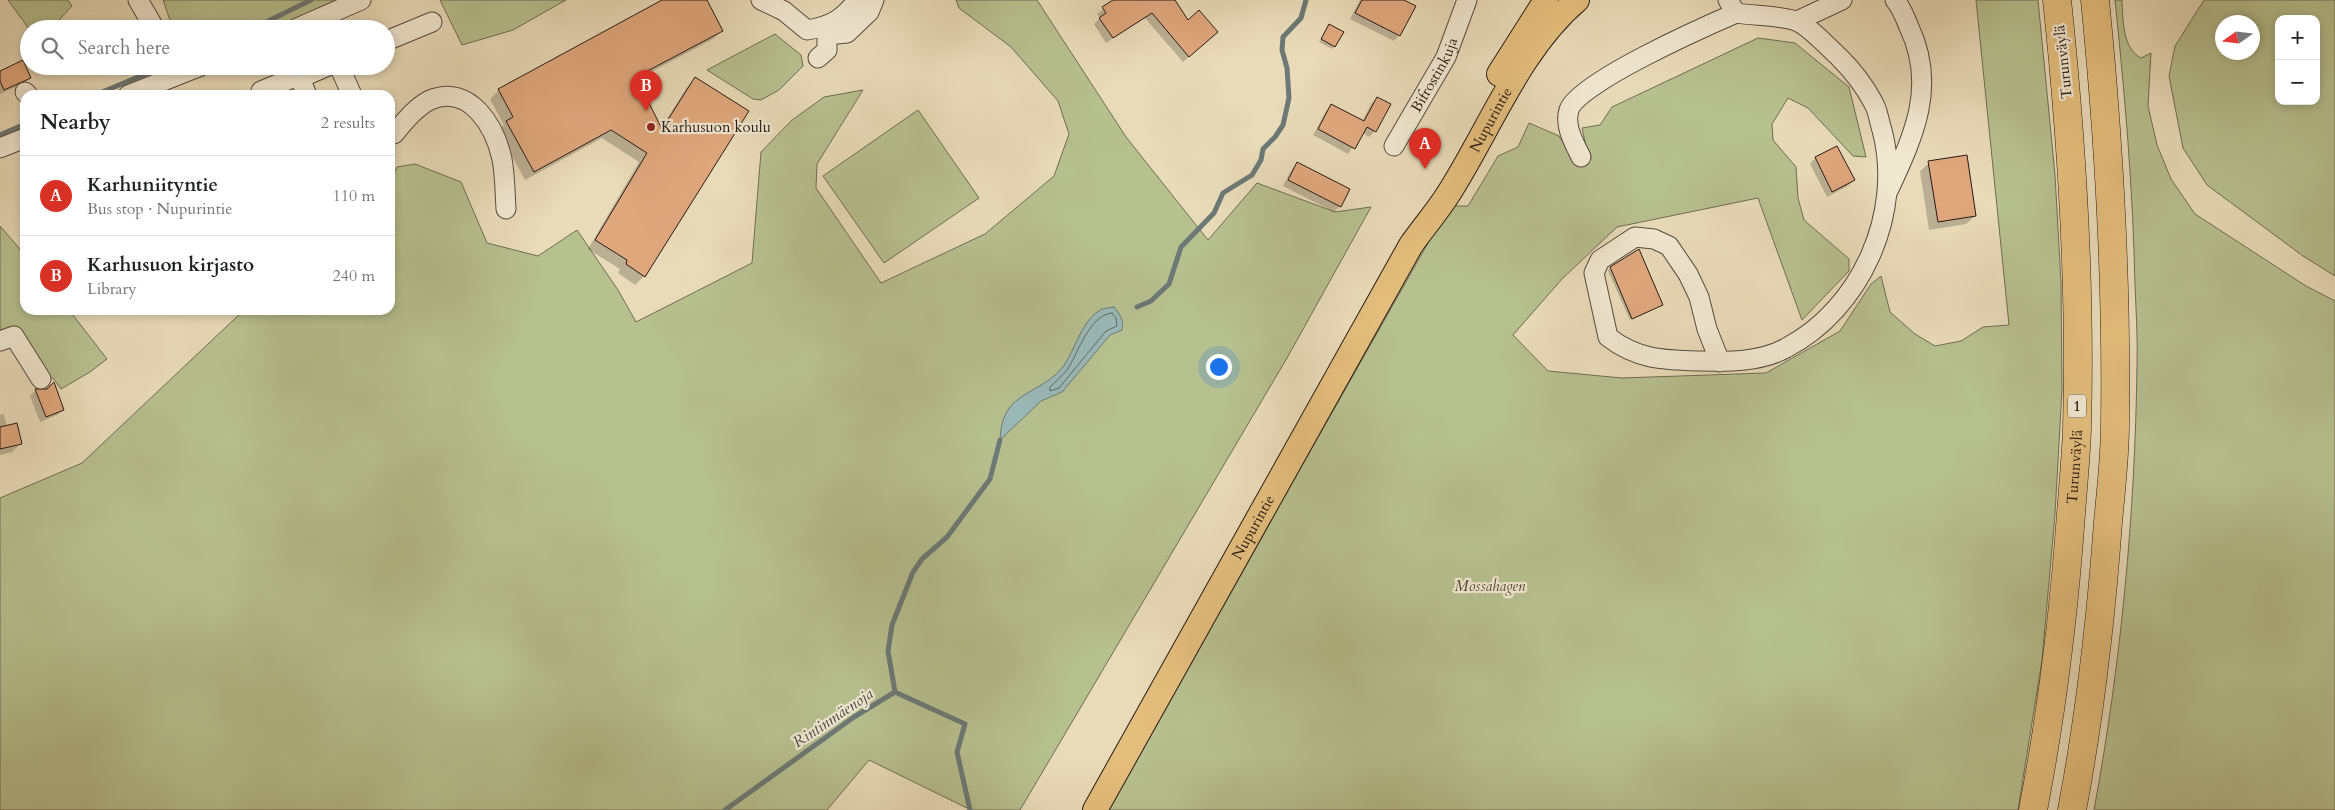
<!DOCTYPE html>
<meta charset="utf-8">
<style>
body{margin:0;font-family:Cardo,serif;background:#f6f6f6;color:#202124}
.controls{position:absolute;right:15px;top:15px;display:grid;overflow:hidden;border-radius:10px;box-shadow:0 2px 8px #0003}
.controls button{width:45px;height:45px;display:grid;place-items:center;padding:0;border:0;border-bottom:1px solid #e0e0e0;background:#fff;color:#202124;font:25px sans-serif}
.compass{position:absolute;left:2215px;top:15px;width:45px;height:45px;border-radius:50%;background:#fff;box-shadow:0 2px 8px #0003;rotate:256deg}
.you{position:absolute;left:1218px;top:366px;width:18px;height:18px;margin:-12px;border:4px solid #fff;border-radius:50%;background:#1a73e8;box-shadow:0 0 0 8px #1a73e833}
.badge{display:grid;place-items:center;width:32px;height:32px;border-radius:50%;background:#d93025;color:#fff;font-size:16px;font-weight:700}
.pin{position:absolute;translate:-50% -41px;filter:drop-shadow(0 1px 2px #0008)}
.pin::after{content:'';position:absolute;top:26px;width:18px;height:15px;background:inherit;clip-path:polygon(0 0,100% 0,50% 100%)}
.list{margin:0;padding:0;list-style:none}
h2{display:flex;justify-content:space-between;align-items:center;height:65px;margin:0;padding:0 20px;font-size:21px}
h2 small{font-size:16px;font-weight:400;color:#757577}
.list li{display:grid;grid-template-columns:32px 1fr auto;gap:15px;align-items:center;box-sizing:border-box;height:80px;padding:0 20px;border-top:1px solid #e0e0e0}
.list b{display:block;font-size:19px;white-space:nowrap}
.list p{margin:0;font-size:16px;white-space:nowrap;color:#757577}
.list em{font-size:16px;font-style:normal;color:#757577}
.icon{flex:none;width:28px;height:28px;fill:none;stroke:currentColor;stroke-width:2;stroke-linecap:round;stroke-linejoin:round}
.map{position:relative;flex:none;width:2335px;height:810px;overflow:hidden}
.search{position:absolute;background:#fff;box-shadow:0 2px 8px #0003;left:20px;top:20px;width:375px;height:55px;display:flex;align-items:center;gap:12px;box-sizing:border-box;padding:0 18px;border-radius:28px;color:#757577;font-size:19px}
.panel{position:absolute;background:#fff;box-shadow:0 2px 8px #0003;left:20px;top:90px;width:375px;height:225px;border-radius:15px}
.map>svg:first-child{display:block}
.green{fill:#b7c08f;stroke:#6f6d52;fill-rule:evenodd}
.water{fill:#9ab9b7;stroke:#6c7976}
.shadow{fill:#0003}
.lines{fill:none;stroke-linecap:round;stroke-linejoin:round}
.shore{stroke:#606a66;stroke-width:1}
.stream{stroke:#6c7976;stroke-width:5}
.building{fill:#e0a77d;stroke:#271a15}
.minor-casing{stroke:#584a3e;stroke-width:21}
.major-casing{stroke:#271a15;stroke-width:26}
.highway-casing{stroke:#271a15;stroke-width:29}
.minor{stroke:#f1e8d2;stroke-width:19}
.major{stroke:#e4be7c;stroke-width:24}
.highway{stroke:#e4be7c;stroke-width:28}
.poi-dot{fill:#8f2418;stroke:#f1e8d2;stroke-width:2}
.labels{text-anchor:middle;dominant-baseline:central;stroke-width:4.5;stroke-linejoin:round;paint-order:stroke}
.shield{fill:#f1e8d2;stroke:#64584e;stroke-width:1}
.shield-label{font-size:14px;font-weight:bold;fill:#271a15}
.street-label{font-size:15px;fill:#271a15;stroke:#f1e8d2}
.poi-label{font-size:15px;fill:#271a15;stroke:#f1e8d2;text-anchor:start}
.park-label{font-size:15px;font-style:italic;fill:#524c3a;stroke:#f1e8d2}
.water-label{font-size:16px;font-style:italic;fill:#4a4a46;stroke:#f1e8d2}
</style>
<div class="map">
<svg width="2335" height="810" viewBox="0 0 2335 810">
<rect width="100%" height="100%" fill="#e9dbb9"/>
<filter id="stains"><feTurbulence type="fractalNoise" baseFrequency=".004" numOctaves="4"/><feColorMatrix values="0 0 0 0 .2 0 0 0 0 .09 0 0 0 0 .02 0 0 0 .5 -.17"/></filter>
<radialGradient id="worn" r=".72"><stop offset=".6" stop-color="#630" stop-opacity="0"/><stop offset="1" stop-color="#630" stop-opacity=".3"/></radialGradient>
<path class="green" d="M 8,0 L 68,0 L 72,6 L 51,29 L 29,29 Z
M 163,0 L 338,0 L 271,29 L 173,29 Z
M 440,0 L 566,0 L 513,30 L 462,45 Z
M 956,0 L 1037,0 L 1126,137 L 1208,240 L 1257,183 L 1335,212 L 1371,207 L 1287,358 L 1020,810 L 971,810 L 869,760 L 827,810 L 0,810 L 0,498 L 82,463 L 244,310 L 390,310 L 390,181 L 397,167 L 415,164 L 461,182 L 487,243 L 538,256 L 577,230 L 618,290 L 636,322 L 752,263 L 761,152 L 791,121 L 824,97 L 863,90 L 817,164 L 816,188 L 881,283 L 985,234 L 1054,176 L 1069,134 L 1058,101 L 1011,47 L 959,8 Z
M 1976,0 L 2038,0 L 2055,175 L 2061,282 L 2062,390 L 2055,514 L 2042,660 L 2018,810 L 1107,810 L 1449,206 L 1468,206 L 1498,156 L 1518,147 L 1529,123 L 1559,136 L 1575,163 L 1588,156 L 1582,128 L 1600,125 L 1612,107 L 1758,38 L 1795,43 L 1849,87 L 1866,157 L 1853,156 L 1808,108 L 1788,98 L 1772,124 L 1773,140 L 1796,167 L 1798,198 L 1804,220 L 1849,259 L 1849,271 L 1802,320 L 1758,198 L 1617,227 L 1562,279 L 1513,335 L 1548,371 L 1622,378 L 1766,373 L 1840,331 L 1871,284 L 1881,276 L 1890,312 L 1915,334 L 1935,346 L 1961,341 L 1983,327 L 2009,325 Z
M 2115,0 L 2122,0 C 2123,19 2122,48 2141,58 L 2151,53 L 2148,106 L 2157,145 L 2171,179 L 2195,214 L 2306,286 L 2335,301 L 2335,810 L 2094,810 C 2121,664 2135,515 2137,367 C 2138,340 2136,312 2135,285 C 2133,190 2125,95 2115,0 Z
M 2204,0 L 2335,0 L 2335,276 L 2303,256 L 2207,185 L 2183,148 L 2169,76 L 2175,46 ZM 2279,19 L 2316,19 L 2316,101 L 2279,101 ZM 2222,22 L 2252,22 L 2252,52 L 2222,52 Z
M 775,34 L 801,55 L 803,66 L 779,90 L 761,100 L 753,99 L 707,70 Z
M 918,110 L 979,198 L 884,263 L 823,176 Z
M 0,226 L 25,255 L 25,310 L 69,310 L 107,359 L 90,372 L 61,389 L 53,378 L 48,379 L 0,333 Z"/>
<path class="water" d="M 1114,307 C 1120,315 1124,320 1122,330 L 1110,335 L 1062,392 L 1041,401 L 1000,440 C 1001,427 1002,418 1010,407 C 1023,391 1048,386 1062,368 C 1074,353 1082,320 1099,311 C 1102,308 1109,308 1114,307 Z"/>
<path class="shadow" d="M 665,0 L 705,0 L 722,30 L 713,39 L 636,80 L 661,128 L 687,87 L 695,78 L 747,111 L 644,276 L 635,285 L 618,273 L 620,269 L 588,249 L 639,162 L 602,138 L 525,180 L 498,130 L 504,125 L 490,99 L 499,90 Z
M 1115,0 L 1174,0 L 1188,21 L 1211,37 L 1183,62 L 1145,18 L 1106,43 L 1094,24 L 1100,18 L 1097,14 Z
M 1360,0 L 1401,0 L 1399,35 L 1394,41 L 1350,19 Z
M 1327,28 L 1334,46 L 1332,49 L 1319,42 Z
M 0,72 L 30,77 L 24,83 L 0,94 Z
M 1377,98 L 1375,131 L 1369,137 L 1362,133 L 1348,154 L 1313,135 L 1326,111 L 1332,105 L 1362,122 L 1371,104 Z
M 1837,147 L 1854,180 L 1848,186 L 1827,197 L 1810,164 L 1815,158 Z
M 1929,163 L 1975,216 L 1966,224 L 1929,230 L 1920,171 Z
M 1297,164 L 1340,206 L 1334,212 L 1283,186 L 1292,169 Z
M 1610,268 L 1661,305 L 1630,320 L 1608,271 Z
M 36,390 L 63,410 L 57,415 L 40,422 L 30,396 Z
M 4,414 L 7,427 L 20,444 L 12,452 L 0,455 L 0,415 Z"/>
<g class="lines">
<path class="shore" d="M 1112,313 L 1116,318 L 1117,326 L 1106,331 L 1059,388 L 1050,391 L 1050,387 C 1055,382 1062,376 1067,370 C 1079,352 1089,315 1112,313 Z"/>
<path class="stream" d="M 252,29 L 311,0
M 95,95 L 162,67
M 0,135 L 25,124
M 1137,307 L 1151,301 L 1169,284 L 1181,247 L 1214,213 L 1223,193 L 1252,175 L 1261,160 L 1263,149 L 1275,137 L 1283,125 L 1289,98 L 1287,68 L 1282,50 L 1283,37 L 1301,18 L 1306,0
M 895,692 L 888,651 L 892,625 L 913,572 L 922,559 L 947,537 L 990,479 L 1000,440
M 895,692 L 965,724 L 957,752 L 970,810
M 725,810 L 854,717 L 895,692"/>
</g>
<path class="building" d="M 662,0 L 707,0 L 723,31 L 636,77 L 662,129 L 695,77 L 749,111 L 645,277 L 626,264 L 627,260 L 595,240 L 647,153 L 611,130 L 534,172 L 506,121 L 513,117 L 498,89 Z
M 1113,0 L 1175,0 L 1188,20 L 1199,10 L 1218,32 L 1189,57 L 1152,13 L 1113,38 L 1099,18 L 1106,13 L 1102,7 Z
M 1362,0 L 1404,0 L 1416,6 L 1400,36 L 1355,13 Z
M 1329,24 L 1344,32 L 1335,47 L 1321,39 Z
M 23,60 L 31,78 L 4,90 L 0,81 L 0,71 Z
M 1377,97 L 1391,104 L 1376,132 L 1367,127 L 1355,149 L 1318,129 L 1331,104 L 1364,121 Z
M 1837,146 L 1855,180 L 1832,192 L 1815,157 Z
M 1967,155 L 1976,216 L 1938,222 L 1928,161 Z
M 1297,162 L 1350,189 L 1341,207 L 1288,180 Z
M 1639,249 L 1663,305 L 1632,319 L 1610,267 Z
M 54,382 L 64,410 L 46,417 L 35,389 L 47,389 Z
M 17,423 L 22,444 L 0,449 L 0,427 Z"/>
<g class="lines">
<defs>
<g id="minor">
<path d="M 138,0 L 155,29"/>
<path d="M 761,0 L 784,11 L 807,30 C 832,26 841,20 858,0"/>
<path d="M 1797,21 L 1842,0"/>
<path d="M 827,27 L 837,34 L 847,33 L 869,12 L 874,0"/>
<path d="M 295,29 L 361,0"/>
<path d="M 386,41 L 432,22"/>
<path d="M 818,58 L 827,50 L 827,27"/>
<path d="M 339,66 L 352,95"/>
<path d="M 261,91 L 290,79 L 300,78"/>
<path d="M 25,92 L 28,95"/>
<path d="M 128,95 L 201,66"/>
<path d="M 307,95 L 300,78 L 328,66"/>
<path d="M 394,134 C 404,122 416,107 430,100 C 470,83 495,127 502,159 C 505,175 505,193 506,209"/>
<path id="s1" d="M 1394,146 L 1446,57 L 1467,0"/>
<path d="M 0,148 L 25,138"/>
<path d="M 1581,157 C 1574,143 1564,126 1569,110 C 1577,83 1706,26 1736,13"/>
<path d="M 1889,189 C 1914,135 1937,86 1909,27 C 1905,18 1902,8 1895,0"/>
<path d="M 0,341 L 14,336 L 41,379"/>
<path d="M 1720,362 L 1707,329 L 1699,297 L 1688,274 L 1669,246 L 1654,239 L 1635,237 L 1600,260 L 1594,273 L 1608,337 C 1638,360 1664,360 1701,361 C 1728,362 1761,362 1786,348 C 1861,309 1904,213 1882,130 C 1879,121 1878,110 1873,102 C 1864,85 1853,71 1839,57 C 1829,48 1808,25 1796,21 C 1778,15 1755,16 1736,13 L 1728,0"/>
</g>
<g id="major">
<path d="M 1499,74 L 1546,0"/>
<path id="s2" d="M 1095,810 L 1411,245 C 1423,228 1436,213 1447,196 C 1488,133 1519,49 1577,0"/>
</g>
<g id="highway">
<path id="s3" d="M 2033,810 C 2052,712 2064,613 2071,514 C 2073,486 2076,457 2077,429 C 2081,285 2072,142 2057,0"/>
<path d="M 2072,810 C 2090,715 2101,619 2108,522 C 2111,490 2115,457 2115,424 C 2117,283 2109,141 2095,0"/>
</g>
</defs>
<use href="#minor" class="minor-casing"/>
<use href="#major" class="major-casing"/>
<use href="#highway" class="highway-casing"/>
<use href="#minor" class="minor"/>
<use href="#major" class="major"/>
<use href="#highway" class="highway"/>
</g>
<circle class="poi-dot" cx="651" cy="127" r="5"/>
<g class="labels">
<rect class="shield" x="2068" y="394.5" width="18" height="23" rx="4"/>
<g class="shield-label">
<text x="2077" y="406">1</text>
</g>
<g class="street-label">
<text transform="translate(2063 62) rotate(-96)">Turunväylä</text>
<text stroke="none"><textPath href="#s1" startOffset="82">Bifrostinkuja</textPath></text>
<text stroke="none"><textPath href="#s2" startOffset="796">Nupurintie</textPath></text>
<text stroke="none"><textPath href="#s3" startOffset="346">Turunväylä</textPath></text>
<text stroke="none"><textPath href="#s2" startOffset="324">Nupurintie</textPath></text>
</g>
<g class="poi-label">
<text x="661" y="127">Karhusuon koulu</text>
</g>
<g class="park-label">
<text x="1490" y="586">Mossahagen</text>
</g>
<g class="water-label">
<text transform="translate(833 718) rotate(-34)">Rintinmäenoja</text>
</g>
</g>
<rect width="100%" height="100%" filter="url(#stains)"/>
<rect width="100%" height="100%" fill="url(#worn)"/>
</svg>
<div class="controls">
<button>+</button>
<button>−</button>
</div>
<svg class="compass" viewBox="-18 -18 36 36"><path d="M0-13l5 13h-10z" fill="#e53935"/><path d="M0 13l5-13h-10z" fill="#757577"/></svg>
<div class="you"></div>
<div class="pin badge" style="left:1425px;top:169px">A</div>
<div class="pin badge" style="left:646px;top:111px">B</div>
<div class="search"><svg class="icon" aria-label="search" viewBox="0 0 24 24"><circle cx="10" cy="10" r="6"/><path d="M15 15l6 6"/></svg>Search here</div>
<section class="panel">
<h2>Nearby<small>2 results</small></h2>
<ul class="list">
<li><span class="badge">A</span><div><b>Karhuniityntie</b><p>Bus stop · Nupurintie</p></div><em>110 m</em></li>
<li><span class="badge">B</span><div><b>Karhusuon kirjasto</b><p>Library</p></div><em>240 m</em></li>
</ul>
</section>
</div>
